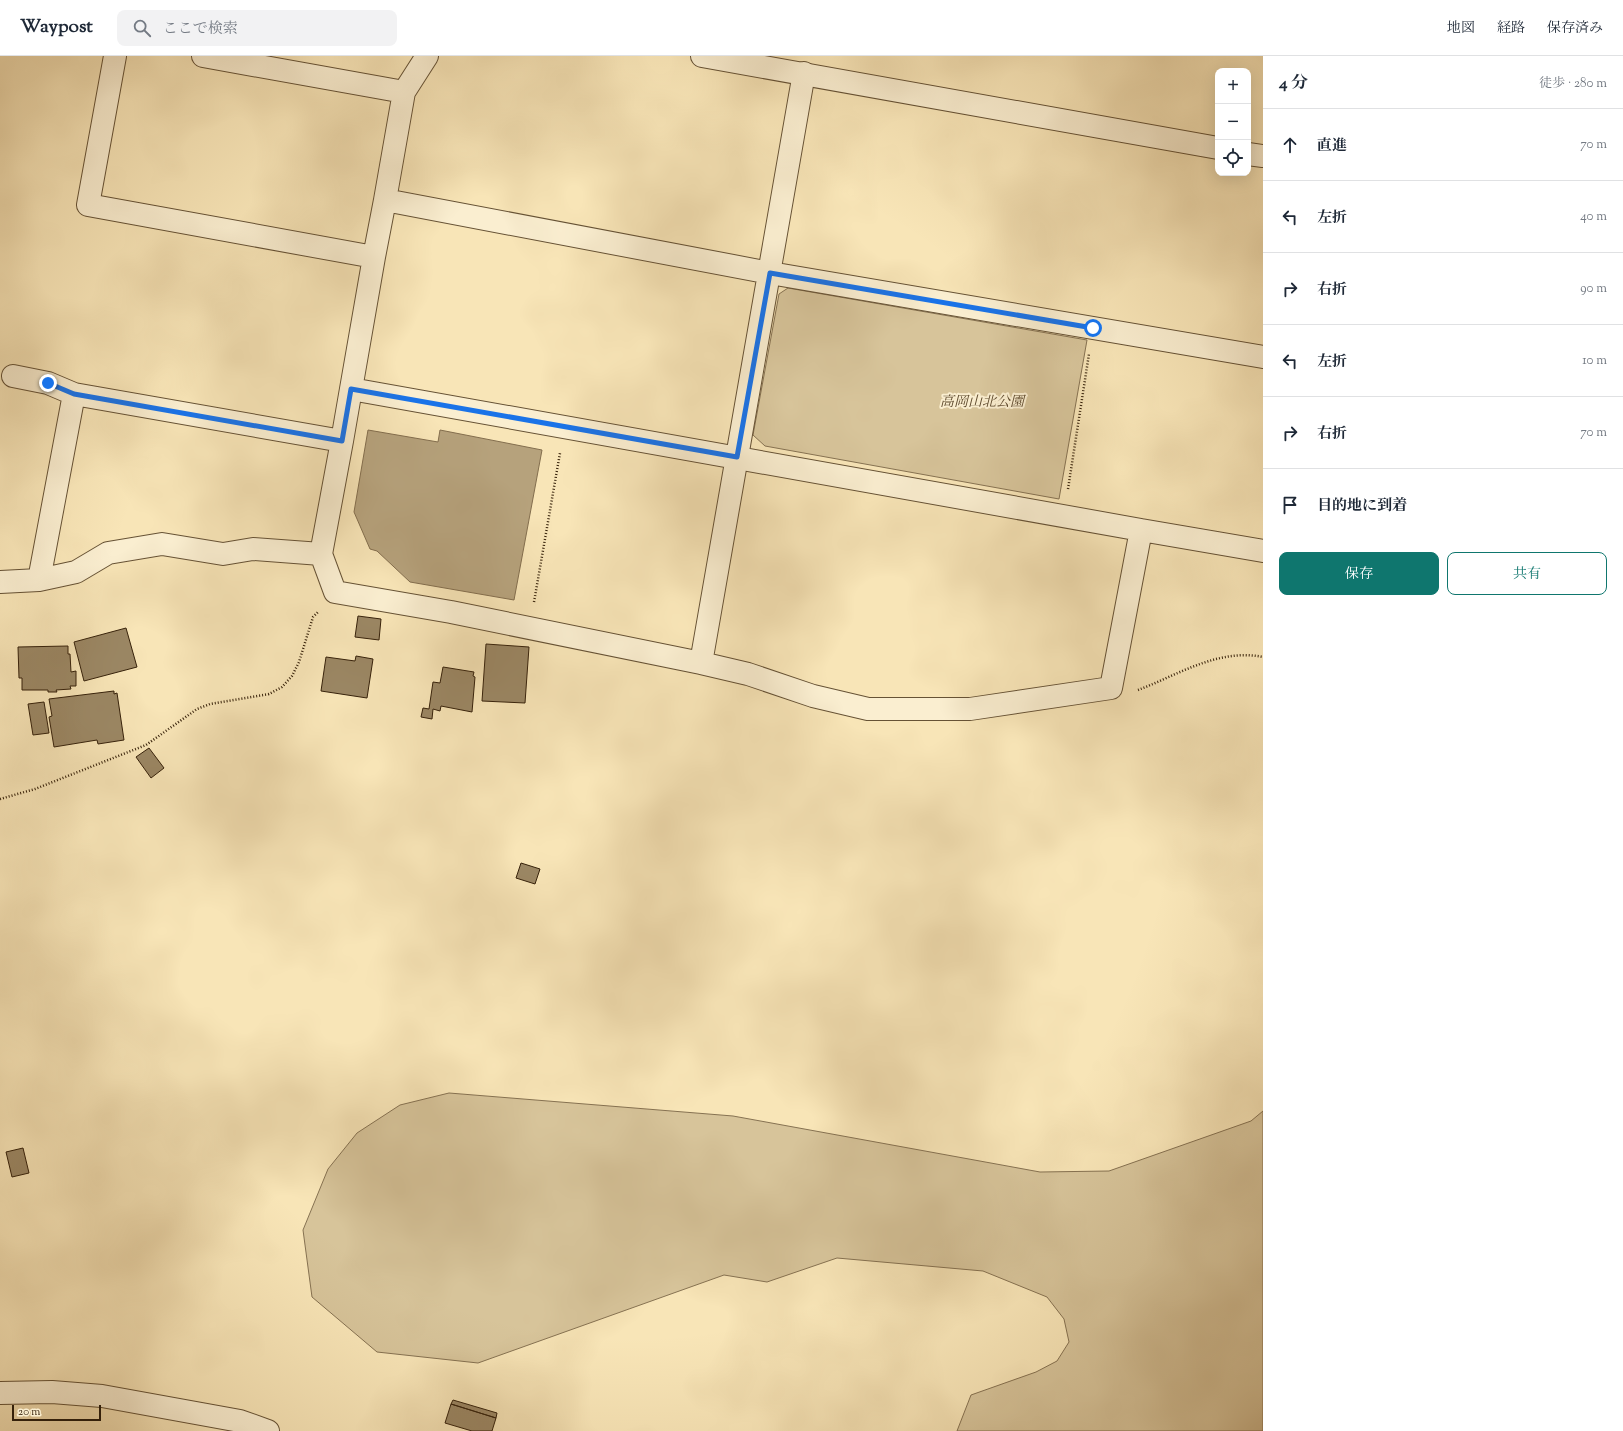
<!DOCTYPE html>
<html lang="ja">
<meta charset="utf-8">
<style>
body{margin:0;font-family:"Sorts Mill Goudy","Noto Serif JP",serif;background:#f2f2f3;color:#1f2937}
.controls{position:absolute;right:12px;top:12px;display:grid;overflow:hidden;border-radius:8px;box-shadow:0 4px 16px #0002}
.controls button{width:36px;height:36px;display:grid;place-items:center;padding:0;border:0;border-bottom:1px solid #e0e1e3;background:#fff;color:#1f2937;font:20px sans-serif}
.scale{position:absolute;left:12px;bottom:10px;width:89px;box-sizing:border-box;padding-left:4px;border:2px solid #36210a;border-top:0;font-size:11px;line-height:14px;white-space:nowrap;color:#36210a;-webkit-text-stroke:3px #faeed0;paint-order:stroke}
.stop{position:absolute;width:12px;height:12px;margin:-9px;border:3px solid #1a73e8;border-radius:50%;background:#fff}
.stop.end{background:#1a73e8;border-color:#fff;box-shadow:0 1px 4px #0008}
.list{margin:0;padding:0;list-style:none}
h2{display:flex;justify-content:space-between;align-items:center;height:52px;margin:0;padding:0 16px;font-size:17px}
h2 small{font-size:13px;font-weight:400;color:#747a83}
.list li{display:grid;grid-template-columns:26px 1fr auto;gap:12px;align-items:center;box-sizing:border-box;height:72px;padding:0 16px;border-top:1px solid #e0e1e3}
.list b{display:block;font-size:15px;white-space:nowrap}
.list em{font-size:13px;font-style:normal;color:#747a83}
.actions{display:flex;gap:8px;padding:12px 16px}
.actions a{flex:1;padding:9px 0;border:1px solid #0f766e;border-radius:8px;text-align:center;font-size:14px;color:#0f766e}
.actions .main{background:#0f766e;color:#fff}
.icon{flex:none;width:22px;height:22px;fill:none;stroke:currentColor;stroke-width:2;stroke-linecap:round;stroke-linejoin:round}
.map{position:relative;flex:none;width:1263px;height:1375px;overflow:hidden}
header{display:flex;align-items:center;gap:24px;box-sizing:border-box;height:56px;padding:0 20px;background:#fff;border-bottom:1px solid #e0e1e3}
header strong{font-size:19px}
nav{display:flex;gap:22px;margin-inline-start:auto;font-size:14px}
.search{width:280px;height:36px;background:#f2f2f3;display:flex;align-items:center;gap:10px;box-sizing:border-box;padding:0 14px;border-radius:8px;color:#747a83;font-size:15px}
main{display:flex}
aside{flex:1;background:#fff}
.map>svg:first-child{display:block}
.green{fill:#d7c49a;stroke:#867252}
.water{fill:#b6a27c;stroke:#836e4e}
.building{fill:#9b8764;stroke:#36210a}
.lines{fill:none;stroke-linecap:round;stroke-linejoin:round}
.minor-casing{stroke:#665235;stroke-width:24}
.tertiary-casing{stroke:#665235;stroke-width:24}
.path{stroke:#36210a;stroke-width:2.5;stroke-dasharray:1 2;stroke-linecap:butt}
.minor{stroke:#faeed0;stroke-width:22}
.tertiary{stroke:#faeed0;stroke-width:22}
.route{stroke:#1a73e8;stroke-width:5}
.labels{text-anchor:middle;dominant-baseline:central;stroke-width:4;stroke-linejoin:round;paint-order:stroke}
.park-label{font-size:14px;font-style:italic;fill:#5e4a2e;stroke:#faeed0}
</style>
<header>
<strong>Waypost</strong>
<div class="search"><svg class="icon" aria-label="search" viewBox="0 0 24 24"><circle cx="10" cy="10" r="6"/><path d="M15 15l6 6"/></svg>ここで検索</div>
<nav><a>地図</a><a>経路</a><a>保存済み</a></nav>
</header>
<main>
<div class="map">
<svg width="1263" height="1375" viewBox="0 0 1263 1375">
<rect width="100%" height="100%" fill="#f8e5b7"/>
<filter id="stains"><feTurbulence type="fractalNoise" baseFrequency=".005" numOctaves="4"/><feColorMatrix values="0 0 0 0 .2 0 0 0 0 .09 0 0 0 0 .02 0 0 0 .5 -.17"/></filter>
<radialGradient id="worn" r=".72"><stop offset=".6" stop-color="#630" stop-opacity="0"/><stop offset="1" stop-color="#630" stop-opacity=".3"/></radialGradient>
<path class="green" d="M 788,232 L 1087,284 L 1059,443 L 765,390 L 753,379 L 779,238 Z
M 449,1037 L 733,1060 L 1040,1116 L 1109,1115 L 1251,1065 L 1263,1055 L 1263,1375 L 957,1375 L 971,1339 L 1036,1316 L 1057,1305 L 1069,1286 L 1064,1263 L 1047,1241 L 983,1215 L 837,1202 L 767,1226 L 724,1219 L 478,1307 L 377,1296 L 312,1241 L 303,1174 L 328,1113 L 357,1077 L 400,1049 Z"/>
<path class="water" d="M 368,374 L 438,386 L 440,374 L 542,394 L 514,544 L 410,526 L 377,495 L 370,493 L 354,456 Z"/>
<path class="building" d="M 358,560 L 381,563 L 379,584 L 355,581 Z
M 126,572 L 137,611 L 84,625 L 74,586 Z
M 486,588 L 529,591 L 525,647 L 482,645 Z
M 68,590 L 68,598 L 70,598 L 71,616 L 76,615 L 76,630 L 70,630 L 71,633 L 56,634 L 57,636 L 48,636 L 48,634 L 22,634 L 22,622 L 19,622 L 18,591 Z
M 356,600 L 373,603 L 367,642 L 321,635 L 326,601 L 355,605 Z
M 443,611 L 474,616 L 473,620 L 475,621 L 472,656 L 441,650 L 440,655 L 433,653 L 432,663 L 421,661 L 423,652 L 429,653 L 433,626 L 440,627 Z
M 114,635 L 114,638 L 117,637 L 124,684 L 98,688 L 97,684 L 54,691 L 49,661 L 52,660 L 49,643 Z
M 44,646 L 49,677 L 33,679 L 28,648 Z
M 149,692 L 164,712 L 151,722 L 136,701 Z
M 521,807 L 540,813 L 535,828 L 516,822 Z
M 23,1092 L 29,1117 L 12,1121 L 6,1096 Z
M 453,1344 L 497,1357 L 496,1362 L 451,1348 Z
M 451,1348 L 496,1362 L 492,1375 L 472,1375 L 445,1367 Z"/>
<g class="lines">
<defs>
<path id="minor" d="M 115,0 L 88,149 L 374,201
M 203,0 L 404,36
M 427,0 L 404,36 L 385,144 L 770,217 L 1263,301
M 385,144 L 374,201 L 351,333 L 1141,474
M 13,320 L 48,327 L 74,338 L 342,385 L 351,333
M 74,338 L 39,524 L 76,516 L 108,497 L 162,488 L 223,498 L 253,493 L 321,498
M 342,385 L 321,498 L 335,536 L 451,556 L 701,607 L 748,618 L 813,640 L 868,653 L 970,653 L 1111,632 L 1141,474 L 1263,495
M 0,526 L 39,524
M 701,607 L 804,17
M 0,1337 L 52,1336 L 102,1340 L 240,1365 L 268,1375"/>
<path id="tertiary" d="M 702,0 L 1218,92
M 1248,98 L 1263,100"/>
</defs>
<use href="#minor" class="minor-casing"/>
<use href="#tertiary" class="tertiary-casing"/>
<path class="path" d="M 1068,433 L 1089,298
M 534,546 L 560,397
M 1138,634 C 1178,619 1218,592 1263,601
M 0,743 L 35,733 L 146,689 L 197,653 L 210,648 L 269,638 L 282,631 L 292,620 L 299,606 L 313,561 L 318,556"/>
<use href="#minor" class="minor"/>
<use href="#tertiary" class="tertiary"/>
</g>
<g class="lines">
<path class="route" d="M 48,327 L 74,338 L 342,385 L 351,333 L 737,401 L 770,217 L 1093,272"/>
</g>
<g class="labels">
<g class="park-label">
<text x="982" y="347">高岡山北公園</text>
</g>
</g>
<rect width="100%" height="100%" filter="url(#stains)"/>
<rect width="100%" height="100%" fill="url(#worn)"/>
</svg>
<div class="controls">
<button>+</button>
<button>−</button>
<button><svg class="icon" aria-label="locate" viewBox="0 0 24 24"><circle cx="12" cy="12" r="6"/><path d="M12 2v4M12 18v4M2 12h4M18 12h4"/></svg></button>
</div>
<div class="scale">20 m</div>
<div class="stop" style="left:1093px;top:272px"></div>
<div class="stop end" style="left:48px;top:327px"></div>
</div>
<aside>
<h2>4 分<small>徒歩 · 280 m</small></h2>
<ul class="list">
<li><svg class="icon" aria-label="ahead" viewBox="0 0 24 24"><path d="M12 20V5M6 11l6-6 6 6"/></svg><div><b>直進</b></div><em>70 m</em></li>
<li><svg class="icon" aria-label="left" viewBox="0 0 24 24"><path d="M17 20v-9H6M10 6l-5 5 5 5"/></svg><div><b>左折</b></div><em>40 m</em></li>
<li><svg class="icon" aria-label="right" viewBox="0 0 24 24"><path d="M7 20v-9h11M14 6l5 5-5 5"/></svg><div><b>右折</b></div><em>90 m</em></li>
<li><svg class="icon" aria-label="left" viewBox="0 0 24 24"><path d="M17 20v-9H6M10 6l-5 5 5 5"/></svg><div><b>左折</b></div><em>10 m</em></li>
<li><svg class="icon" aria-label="right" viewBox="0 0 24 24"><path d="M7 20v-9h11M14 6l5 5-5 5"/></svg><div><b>右折</b></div><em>70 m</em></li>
<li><svg class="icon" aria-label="arrive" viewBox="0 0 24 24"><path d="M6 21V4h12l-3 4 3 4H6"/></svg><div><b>目的地に到着</b></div></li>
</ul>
<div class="actions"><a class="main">保存</a><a>共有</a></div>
</aside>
</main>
